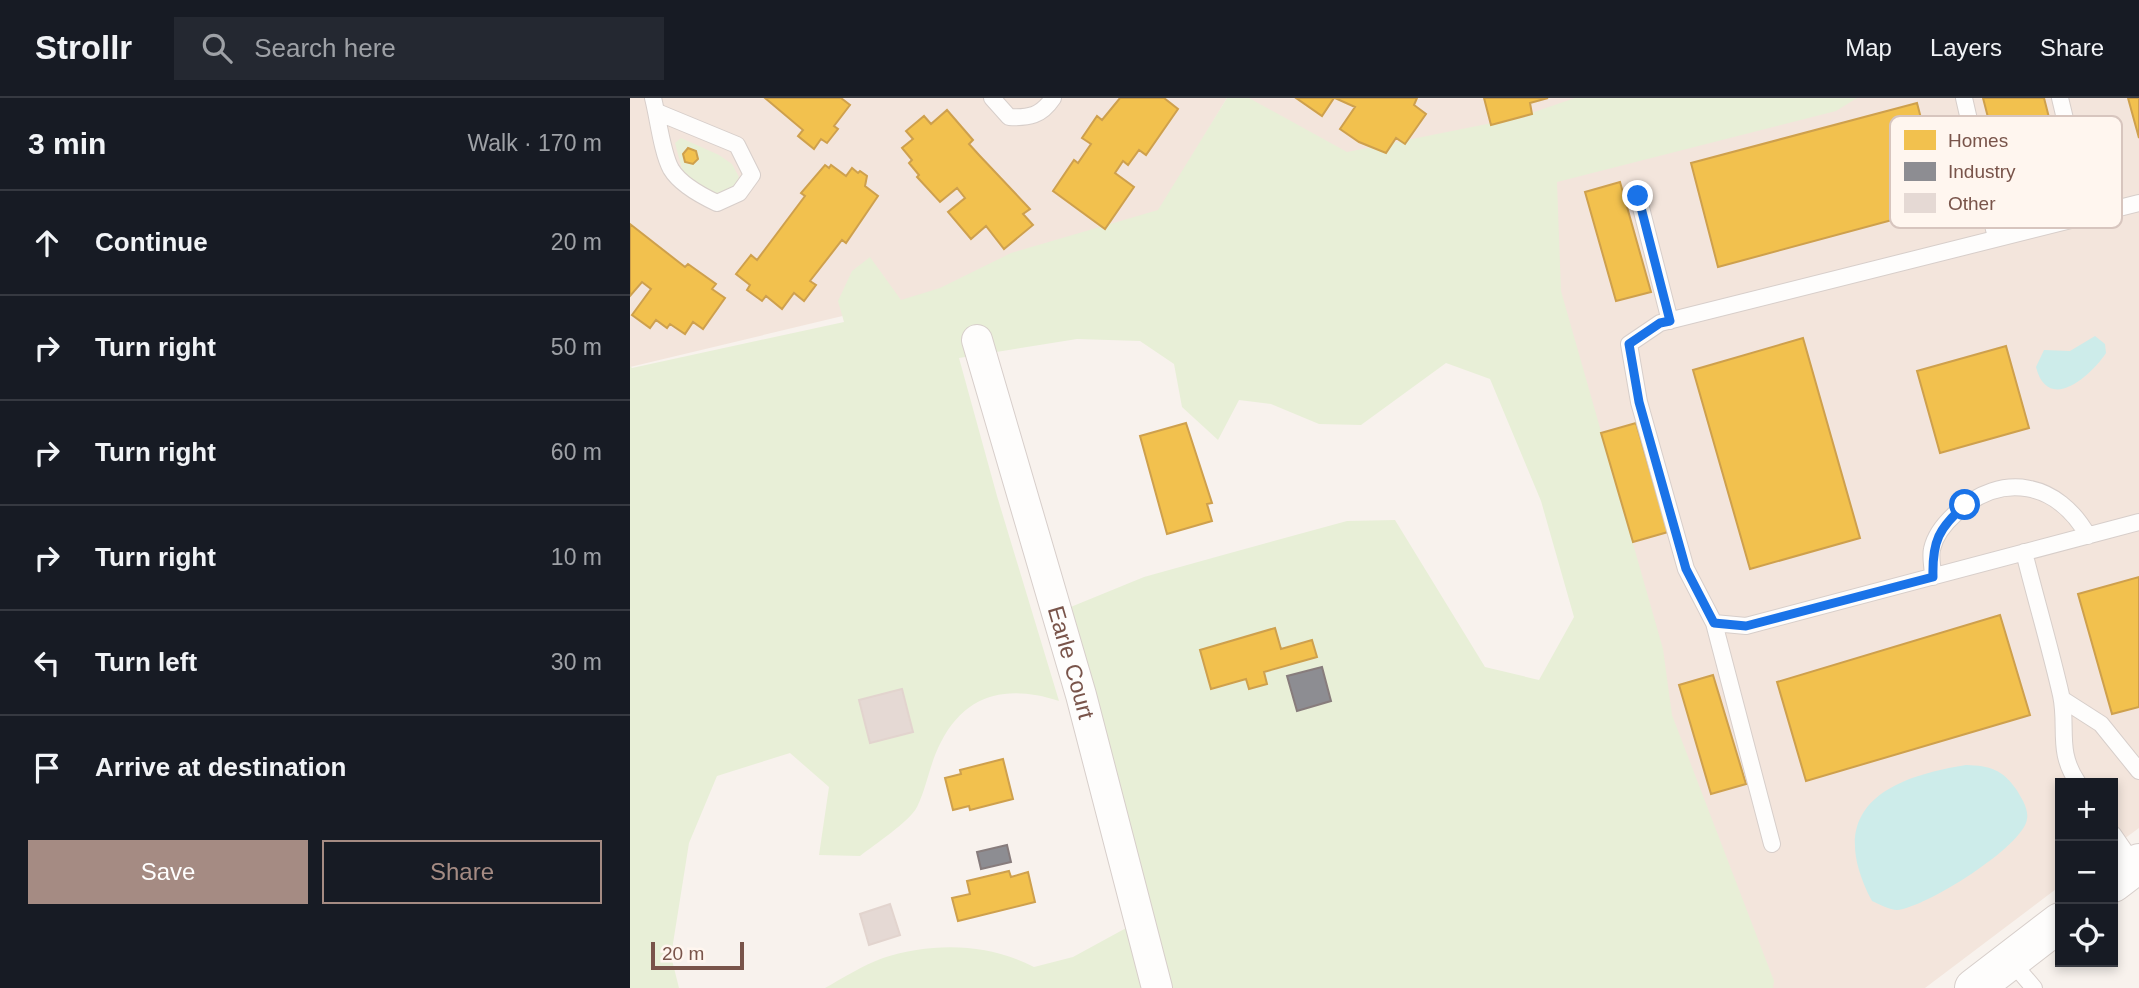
<!DOCTYPE html>
<meta charset="utf-8">
<style>
body{margin:0;font-family:Arial,sans-serif;background:#242831;color:#f1f3f6}
.controls{position:absolute;right:21px;bottom:21px;display:grid;overflow:hidden;border-radius:0px;box-shadow:0 4px 10px #0003}
.controls button{width:63px;height:63px;display:grid;place-items:center;padding:0;border:0;border-bottom:2px solid #363941;background:#171b24;color:#f1f3f6;font:35px sans-serif}
.scale{position:absolute;left:21px;bottom:18px;width:93px;box-sizing:border-box;padding-left:7px;border:4px solid #79544a;border-top:0;font-size:19px;line-height:24px;white-space:nowrap;color:#79544a;-webkit-text-stroke:5px #fff6ef;paint-order:stroke}
.stop{position:absolute;width:21px;height:21px;margin:-16px;border:5px solid #1a73e8;border-radius:50%;background:#fff}
.stop.end{background:#1a73e8;border-color:#fff;box-shadow:0 2px 7px #0008}
.list{margin:0;padding:0;list-style:none}
h2{display:flex;justify-content:space-between;align-items:center;height:91px;margin:0;padding:0 28px;font-size:30px}
h2 small{font-size:23px;font-weight:400;color:#9ea1a6}
.list li{display:grid;grid-template-columns:46px 1fr auto;gap:21px;align-items:center;box-sizing:border-box;height:105px;padding:0 28px;border-top:2px solid #363941}
.list b{display:block;font-size:26px;white-space:nowrap}
.list em{font-size:23px;font-style:normal;color:#9ea1a6}
.actions{display:flex;gap:14px;padding:21px 28px}
.actions a{flex:1;padding:16px 0;border:2px solid #a58b83;border-radius:0px;text-align:center;font-size:24px;color:#a58b83}
.actions .main{background:#a58b83;color:#fff}
.icon{flex:none;width:38px;height:38px;fill:none;stroke:currentColor;stroke-width:2;stroke-linecap:round;stroke-linejoin:round}
.map{position:relative;flex:none;width:1509px;height:890px;overflow:hidden}
header{display:flex;align-items:center;gap:42px;box-sizing:border-box;height:98px;padding:0 35px;background:#171b24;border-bottom:2px solid #363941}
header strong{font-size:33px}
nav{display:flex;gap:38px;margin-inline-start:auto;font-size:24px}
.search{width:490px;height:63px;background:#242831;display:flex;align-items:center;gap:18px;box-sizing:border-box;padding:0 24px;border-radius:0px;color:#9ea1a6;font-size:26px}
main{display:flex}
aside{flex:1;background:#171b24}
.map>svg:first-child{display:block}
.residential{fill:#f3e5dc}
.green{fill:#e8efd7}
.water{fill:#cdecea}
.homes{fill:#f2c14e;stroke:#cea04d;stroke-width:2}
.industry{fill:#8d8d92;stroke:#877c7c;stroke-width:2}
.building{fill:#e5d9d4;stroke:#e2d4ce;stroke-width:2}
.lines{fill:none;stroke-linecap:round;stroke-linejoin:round}
.service-casing{stroke:#d7ceca;stroke-width:18}
.minor-casing{stroke:#d7ceca;stroke-width:32}
.tertiary-casing{stroke:#d7ceca;stroke-width:40}
.service{stroke:#fefdfc;stroke-width:16}
.minor{stroke:#fefdfc;stroke-width:30}
.tertiary{stroke:#fefdfc;stroke-width:38}
.route{stroke:#1a73e8;stroke-width:9}
.labels{text-anchor:middle;dominant-baseline:central;stroke-width:7;stroke-linejoin:round;paint-order:stroke}
.street-label{font-size:23px;fill:#79544a;stroke:#fff6ef}
.key{fill:#fff6ef;stroke:#d7c5be;stroke-width:2}
.key-label{font-size:19px;fill:#79544a}
</style>
<header>
<strong>Strollr</strong>
<div class="search"><svg class="icon" aria-label="search" viewBox="0 0 24 24"><circle cx="10" cy="10" r="6"/><path d="M15 15l6 6"/></svg>Search here</div>
<nav><a>Map</a><a>Layers</a><a>Share</a></nav>
</header>
<main>
<aside>
<h2>3 min<small>Walk · 170 m</small></h2>
<ul class="list">
<li><svg class="icon" aria-label="ahead" viewBox="0 0 24 24"><path d="M12 20V5M6 11l6-6 6 6"/></svg><div><b>Continue</b></div><em>20 m</em></li>
<li><svg class="icon" aria-label="right" viewBox="0 0 24 24"><path d="M7 20v-9h11M14 6l5 5-5 5"/></svg><div><b>Turn right</b></div><em>50 m</em></li>
<li><svg class="icon" aria-label="right" viewBox="0 0 24 24"><path d="M7 20v-9h11M14 6l5 5-5 5"/></svg><div><b>Turn right</b></div><em>60 m</em></li>
<li><svg class="icon" aria-label="right" viewBox="0 0 24 24"><path d="M7 20v-9h11M14 6l5 5-5 5"/></svg><div><b>Turn right</b></div><em>10 m</em></li>
<li><svg class="icon" aria-label="left" viewBox="0 0 24 24"><path d="M17 20v-9H6M10 6l-5 5 5 5"/></svg><div><b>Turn left</b></div><em>30 m</em></li>
<li><svg class="icon" aria-label="arrive" viewBox="0 0 24 24"><path d="M6 21V4h12l-3 4 3 4H6"/></svg><div><b>Arrive at destination</b></div></li>
</ul>
<div class="actions"><a class="main">Save</a><a>Share</a></div>
</aside>
<div class="map">
<svg width="1509" height="890" viewBox="0 0 1509 890">
<rect width="100%" height="100%" fill="#f8f2ed"/>
<path class="residential" d="M 0,0 L 597,0 L 509,147 L 0,269 Z
M 612,0 L 1509,0 L 1509,730 L 1483,749 L 1483,685 L 1430,685 L 1430,788 L 1295,890 L 1112,890 L 868,48 L 704,86 Z"/>
<path class="green" d="M 597,0 L 619,0 L 717,54 L 887,20 L 945,0 L 1227,0 L 1206,13 L 927,84 L 931,193 L 1033,551 L 1042,617 L 1144,883 L 1143,890 L 527,890 L 426,515 L 514,479 L 593,457 L 717,423 L 765,422 L 855,569 L 909,582 L 944,519 L 911,403 L 860,281 L 816,265 L 731,327 L 689,326 L 641,306 L 609,302 L 588,342 L 552,309 L 544,266 L 510,243 L 447,241 L 329,260 L 367,398 L 429,603 C 379,587 337,594 311,644 C 300,664 297,689 287,709 C 279,724 244,747 230,758 L 189,757 L 199,689 L 160,655 L 87,678 L 59,745 L 41,858 L 49,890 L 0,890 L 0,268 L 2,270 L 214,224 L 208,203 L 222,173 L 240,159 L 271,202 L 310,190 L 381,155 L 528,112 Z
M 51,40 L 89,57 L 102,66 L 109,79 L 100,94 L 81,97 L 53,75 L 45,45 Z
M 498,829 L 512,890 L 195,890 C 213,880 233,867 253,860 C 303,844 358,845 404,869 L 443,859 Z"/>
<path class="water" d="M 1465,238 L 1475,246 L 1476,255 C 1461,278 1418,316 1406,269 L 1414,252 L 1440,253 Z
M 1336,667 C 1360,668 1372,671 1386,691 C 1391,699 1399,711 1397,721 C 1394,748 1295,810 1267,812 C 1260,812 1249,806 1242,803 C 1194,712 1254,680 1336,667 Z"/>
<path class="homes" d="M 135,0 L 211,0 L 220,7 L 204,28 L 208,31 L 197,45 L 191,41 L 184,51 L 168,38 L 173,32 Z
M 490,0 L 534,0 L 548,11 L 516,57 L 509,52 L 498,67 L 493,63 L 485,75 L 504,89 L 475,131 L 423,93 L 444,62 L 448,65 L 461,46 L 452,40 L 467,18 L 472,22 Z
M 666,0 L 704,0 L 692,18 Z
M 705,0 L 787,0 L 784,7 L 796,16 L 775,46 L 766,40 L 756,55 L 729,44 L 710,31 L 725,9 Z
M 854,0 L 918,0 L 900,5 L 902,16 L 861,27 Z
M 1353,0 L 1414,0 L 1435,82 L 1378,97 Z
M 1498,0 L 1509,0 L 1509,40 Z
M 1287,5 L 1314,108 L 1088,169 L 1061,65 Z
M 317,12 L 343,42 L 339,46 L 349,57 L 400,111 L 393,116 L 403,127 L 374,151 L 356,128 L 341,141 L 318,114 L 335,100 L 327,90 L 310,104 L 287,79 L 289,77 L 279,65 L 282,62 L 272,50 L 283,41 L 276,33 L 294,18 L 301,26 Z
M 58,50 L 66,53 L 68,61 L 63,66 L 55,64 L 53,56 Z
M 195,67 L 199,70 L 201,67 L 216,78 L 222,70 L 228,75 L 230,73 L 237,78 L 235,88 L 248,98 L 216,145 L 212,142 L 180,183 L 186,187 L 174,203 L 164,195 L 152,211 L 136,198 L 132,203 L 117,192 L 120,187 L 106,176 L 121,157 L 127,162 L 175,98 L 171,95 Z
M 990,84 L 1021,194 L 986,203 L 955,94 Z
M 0,126 L 55,169 L 58,166 L 86,186 L 82,191 L 95,200 L 73,231 L 63,224 L 55,236 L 40,226 L 37,230 L 26,222 L 20,230 L 2,217 L 21,191 L 12,184 L 0,198 Z
M 1173,240 L 1230,440 L 1120,471 L 1063,272 Z
M 1376,248 L 1399,330 L 1310,355 L 1287,273 Z
M 556,325 L 582,405 L 577,406 L 582,423 L 537,436 L 510,338 Z
M 1006,325 L 1038,434 L 1003,444 L 971,335 Z
M 1509,479 L 1509,609 L 1482,616 L 1448,496 Z
M 1370,517 L 1400,617 L 1176,683 L 1147,584 Z
M 645,530 L 651,551 L 682,542 L 687,559 L 634,574 L 637,586 L 619,591 L 616,581 L 581,591 L 570,552 Z
M 1083,577 L 1116,686 L 1081,696 L 1049,587 Z
M 373,661 L 383,701 L 340,712 L 339,708 L 323,712 L 315,680 L 331,676 L 330,672 Z
M 379,773 L 381,779 L 398,774 L 405,804 L 328,823 L 322,800 L 340,796 L 337,783 Z"/>
<path class="industry" d="M 692,569 L 701,603 L 667,613 L 657,578 Z
M 377,747 L 381,764 L 351,771 L 347,754 Z"/>
<path class="building" d="M 272,591 L 283,634 L 240,645 L 229,602 Z
M 260,806 L 270,837 L 239,847 L 230,816 Z"/>
<g class="lines">
<defs>
<path id="service" d="M 23,0 C 28,19 32,55 41,71 C 50,86 72,98 87,105 L 109,95 L 122,77 L 107,47 L 27,14
M 362,0 L 379,19 C 399,20 411,18 423,0
M 1334,0 L 1366,140
M 1430,0 L 1458,117
M 1008,98 L 1040,223
M 1509,105 L 1030,225 L 999,246 L 1009,304 L 1056,471 L 1084,525 L 1116,528 L 1509,424
M 1394,454 C 1406,502 1420,549 1431,597 C 1438,630 1426,653 1448,685
M 1303,479 C 1303,470 1300,459 1302,451 C 1305,437 1316,424 1326,415 C 1372,373 1428,384 1458,438
M 1084,525 L 1142,746
M 1432,601 L 1471,626 L 1509,673
M 1483,736 L 1505,768
M 1380,862 L 1404,890"/>
<g id="minor">
<path id="s1" d="M 347,242 L 451,597 L 527,890"/>
</g>
<path id="tertiary" d="M 1483,785 L 1509,765
M 1344,890 L 1430,824"/>
</defs>
<use href="#service" class="service-casing"/>
<use href="#minor" class="minor-casing"/>
<use href="#tertiary" class="tertiary-casing"/>
<use href="#service" class="service"/>
<use href="#minor" class="minor"/>
<use href="#tertiary" class="tertiary"/>
</g>
<g class="lines">
<path class="route" d="M 1008,98 L 1040,223 L 1030,225 L 999,246 L 1009,304 L 1056,471 L 1084,525 L 1116,528 L 1303,479 C 1302,443 1309,430 1335,407"/>
</g>
<g class="labels">
<g class="street-label">
<text stroke="none"><textPath href="#s1" startOffset="336">Earle Court</textPath></text>
</g>
</g>
<rect x="1260" y="18" width="232" height="112" rx="10" class="key"/>
<rect x="1274" y="32" width="32" height="20" fill="#f2c14e"/>
<rect x="1274" y="64" width="32" height="19" fill="#8d8d92"/>
<rect x="1274" y="95" width="32" height="20" fill="#e5d9d4"/>
<g class="key-label">
<text x="1318" y="49">Homes</text>
<text x="1318" y="80">Industry</text>
<text x="1318" y="112">Other</text>
</g>
</svg>
<div class="controls">
<button>+</button>
<button>−</button>
<button><svg class="icon" aria-label="locate" viewBox="0 0 24 24"><circle cx="12" cy="12" r="6"/><path d="M12 2v4M12 18v4M2 12h4M18 12h4"/></svg></button>
</div>
<div class="scale">20 m</div>
<div class="stop" style="left:1335px;top:407px"></div>
<div class="stop end" style="left:1008px;top:98px"></div>
</div>
</main>
